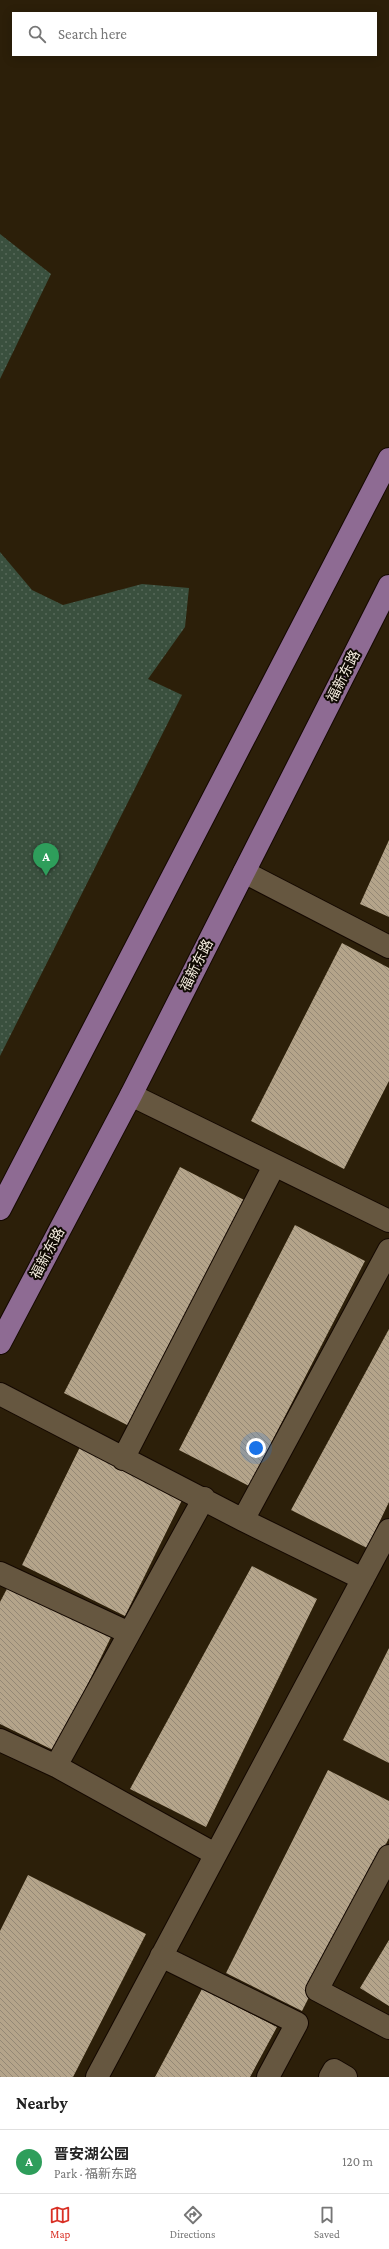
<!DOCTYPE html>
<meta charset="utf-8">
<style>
body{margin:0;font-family:"Crimson Pro","Noto Sans SC",serif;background:#f6f6f6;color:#222}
.you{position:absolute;left:256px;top:1448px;width:14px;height:14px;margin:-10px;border:3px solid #fff;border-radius:50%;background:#1a73e8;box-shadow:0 0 0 6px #1a73e833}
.badge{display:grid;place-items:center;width:26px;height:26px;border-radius:50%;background:#d93025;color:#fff;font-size:13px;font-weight:700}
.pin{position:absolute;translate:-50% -33px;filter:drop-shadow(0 1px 2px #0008)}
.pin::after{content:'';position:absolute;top:21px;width:14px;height:12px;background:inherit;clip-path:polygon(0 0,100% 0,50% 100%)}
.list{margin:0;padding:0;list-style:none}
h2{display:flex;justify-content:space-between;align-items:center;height:52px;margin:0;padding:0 16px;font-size:17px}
h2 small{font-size:13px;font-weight:400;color:#767676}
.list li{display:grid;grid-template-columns:26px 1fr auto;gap:12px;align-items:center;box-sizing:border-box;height:64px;padding:0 16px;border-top:1px solid #e0e0e0}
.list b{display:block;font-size:15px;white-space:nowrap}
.list p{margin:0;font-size:13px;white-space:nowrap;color:#767676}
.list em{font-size:13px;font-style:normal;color:#767676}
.icon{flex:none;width:22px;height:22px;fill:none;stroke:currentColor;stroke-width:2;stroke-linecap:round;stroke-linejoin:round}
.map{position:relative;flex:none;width:389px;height:2077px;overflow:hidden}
.search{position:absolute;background:#fff;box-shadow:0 2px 10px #0003;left:12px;right:12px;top:12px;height:44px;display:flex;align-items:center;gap:10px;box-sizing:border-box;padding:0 14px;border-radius:0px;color:#767676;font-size:15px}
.sheet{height:116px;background:#fff}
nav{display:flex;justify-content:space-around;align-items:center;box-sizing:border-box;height:56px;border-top:1px solid #e0e0e0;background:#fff;font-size:11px;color:#767676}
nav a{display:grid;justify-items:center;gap:2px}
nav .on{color:#d93025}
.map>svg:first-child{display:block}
.park{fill:url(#park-dots)}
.building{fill:url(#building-back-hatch)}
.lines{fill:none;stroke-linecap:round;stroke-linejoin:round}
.minor-casing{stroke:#140800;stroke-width:24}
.major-casing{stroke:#140800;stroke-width:24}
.minor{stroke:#665740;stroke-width:22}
.major{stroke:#8e6b93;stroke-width:22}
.labels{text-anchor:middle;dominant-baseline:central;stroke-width:4;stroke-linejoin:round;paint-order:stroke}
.street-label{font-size:14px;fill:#f4ecde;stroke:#100a03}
</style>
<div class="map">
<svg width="389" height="2077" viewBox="0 0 389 2077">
<defs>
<pattern id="park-dots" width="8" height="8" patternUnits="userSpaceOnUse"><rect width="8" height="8" fill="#3a503e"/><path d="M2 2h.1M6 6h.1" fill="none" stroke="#576959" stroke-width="1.8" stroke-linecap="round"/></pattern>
<pattern id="building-back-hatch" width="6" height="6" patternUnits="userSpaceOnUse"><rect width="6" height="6" fill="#b4a48a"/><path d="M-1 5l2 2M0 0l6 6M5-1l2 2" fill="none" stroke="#948875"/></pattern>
</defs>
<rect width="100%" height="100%" fill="#2c1f09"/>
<path class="park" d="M 0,234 L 51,274 L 0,379 Z
M 0,552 L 32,590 L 63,605 L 142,584 L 189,588 L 185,627 L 148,679 L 182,695 L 0,1056 Z"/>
<path class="building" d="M 389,840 L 389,917 L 360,904 Z
M 342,943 L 389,968 L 389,1081 L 344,1169 L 251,1121 Z
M 180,1167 L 250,1203 L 135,1429 L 64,1393 Z
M 295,1225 L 365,1261 L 249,1486 L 179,1450 Z
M 389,1329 L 389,1502 L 367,1548 L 291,1510 Z
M 80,1447 L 183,1498 L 125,1616 L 22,1565 Z
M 252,1566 L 317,1599 L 206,1827 L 130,1789 Z
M 10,1583 L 113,1633 L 55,1751 L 0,1724 L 0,1602 Z
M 389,1648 L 389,1763 L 343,1740 Z
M 328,1770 L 389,1801 L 389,1838 L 302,2011 L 226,1973 Z
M 28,1875 L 146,1934 L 73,2077 L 0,2077 L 0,1931 Z
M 389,1940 L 389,2006 L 360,1988 Z
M 202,1989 L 277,2027 L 250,2077 L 155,2077 Z"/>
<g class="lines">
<defs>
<path id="minor" d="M 244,872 L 389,947
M 131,1095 L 389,1221
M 0,1394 L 243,1520 L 363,1579
M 123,1459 L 274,1166
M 243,1520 L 389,1250
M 0,1573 L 129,1633
M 0,1740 L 56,1766 L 215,1854
M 56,1766 L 204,1498
M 389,1856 L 317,1990 L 389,2028
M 161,1956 L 297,2023 L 268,2077
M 97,2077 L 389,1530
M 330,2077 L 334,2070 L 346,2077"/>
<path id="major" d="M 0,1209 L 389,459
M 0,1343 L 131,1095 L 389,586"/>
</defs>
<use href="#minor" class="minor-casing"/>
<use href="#major" class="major-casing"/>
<use href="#minor" class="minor"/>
<use href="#major" class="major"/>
</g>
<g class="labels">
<g class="street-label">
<text transform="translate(343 676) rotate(-63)">福新东路</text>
<text transform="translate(196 965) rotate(-63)">福新东路</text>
<text transform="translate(47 1253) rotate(-62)">福新东路</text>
</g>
</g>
</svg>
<div class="you"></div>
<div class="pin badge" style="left:46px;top:876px;background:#2e9e5b">A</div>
<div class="search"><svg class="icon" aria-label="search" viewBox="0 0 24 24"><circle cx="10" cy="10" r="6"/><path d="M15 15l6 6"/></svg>Search here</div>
</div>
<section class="sheet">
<h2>Nearby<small></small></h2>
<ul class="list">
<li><span class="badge" style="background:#2e9e5b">A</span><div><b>晋安湖公园</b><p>Park · 福新东路</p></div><em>120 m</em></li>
</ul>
</section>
<nav>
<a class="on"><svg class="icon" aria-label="map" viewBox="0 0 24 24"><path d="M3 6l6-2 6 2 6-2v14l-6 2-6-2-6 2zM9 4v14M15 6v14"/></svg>Map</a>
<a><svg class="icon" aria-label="directions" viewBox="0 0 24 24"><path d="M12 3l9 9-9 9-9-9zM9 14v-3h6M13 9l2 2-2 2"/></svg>Directions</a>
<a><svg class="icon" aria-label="saved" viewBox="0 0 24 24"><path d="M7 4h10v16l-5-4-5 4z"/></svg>Saved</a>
</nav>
